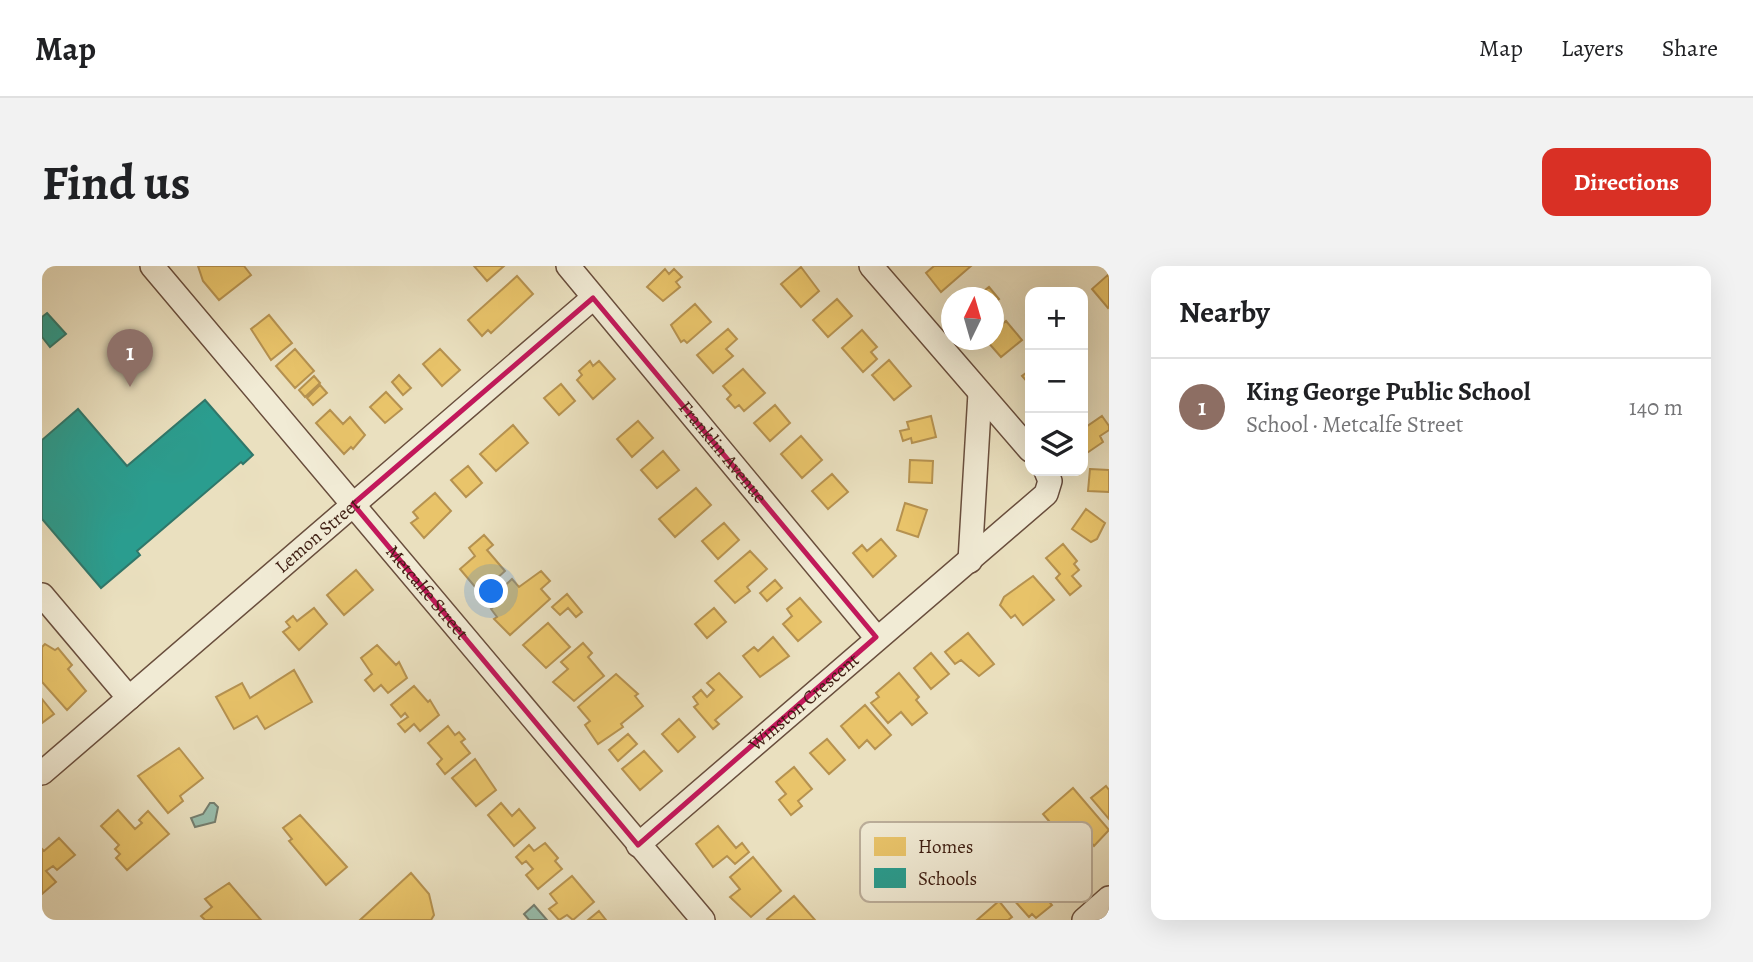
<!DOCTYPE html>
<meta charset="utf-8">
<style>
body{margin:0;font-family:Alegreya,serif;background:#f2f2f2;color:#202124}
.controls{position:absolute;right:21px;top:21px;display:grid;overflow:hidden;border-radius:14px;box-shadow:0 7px 28px #0002}
.controls button{width:63px;height:63px;display:grid;place-items:center;padding:0;border:0;border-bottom:2px solid #e0e0e0;background:#fff;color:#202124;font:35px sans-serif}
.compass{position:absolute;left:899px;top:21px;width:63px;height:63px;border-radius:50%;background:#fff;box-shadow:0 7px 28px #0002;rotate:5deg}
.you{position:absolute;left:450px;top:326px;width:24px;height:24px;margin:-18px;border:5px solid #fff;border-radius:50%;background:#1a73e8;box-shadow:0 0 0 10px #1a73e833}
.badge{display:grid;place-items:center;width:46px;height:46px;border-radius:50%;background:#d93025;color:#fff;font-size:23px;font-weight:700}
.pin{position:absolute;translate:-50% -58px;filter:drop-shadow(0 2px 4px #0008)}
.pin::after{content:'';position:absolute;top:37px;width:24px;height:21px;background:inherit;clip-path:polygon(0 0,100% 0,50% 100%)}
.list{margin:0;padding:0;list-style:none}
h2{display:flex;justify-content:space-between;align-items:center;height:91px;margin:0;padding:0 28px;font-size:30px}
h2 small{font-size:23px;font-weight:400;color:#757577}
.list li{display:grid;grid-template-columns:46px 1fr auto;gap:21px;align-items:center;box-sizing:border-box;height:98px;padding:0 28px;border-top:2px solid #e0e0e0}
.list b{display:block;font-size:26px;white-space:nowrap}
.list p{margin:0;font-size:23px;white-space:nowrap;color:#757577}
.list em{font-size:23px;font-style:normal;color:#757577}
.icon{flex:none;width:38px;height:38px;fill:none;stroke:currentColor;stroke-width:2;stroke-linecap:round;stroke-linejoin:round}
.map{position:relative;flex:none;width:1067px;height:654px;overflow:hidden;border-radius:14px}
header{display:flex;align-items:center;gap:42px;box-sizing:border-box;height:98px;padding:0 35px;background:#fff;border-bottom:2px solid #e0e0e0}
header strong{font-size:33px}
nav{display:flex;gap:38px;margin-inline-start:auto;font-size:24px}
.intro{display:flex;align-items:center;justify-content:space-between;box-sizing:border-box;height:168px;padding:0 42px}
h1{margin:0;font-size:49px}
.button{padding:18px 32px;border-radius:14px;background:#d93025;color:#fff;font-size:24px;font-weight:700}
main{display:flex;gap:42px;padding:0 42px}
aside{flex:1;background:#fff;border-radius:14px;box-shadow:0 7px 28px #0002}
.map>svg:first-child{display:block}
.water{fill:#98bead;stroke:#747e6f;stroke-width:2}
.homes{fill:#e9c46a;stroke:#b69250;stroke-width:2}
.schools{fill:#2a9d8f;stroke:#30776a;stroke-width:2}
.lines{fill:none;stroke-linecap:round;stroke-linejoin:round}
.minor-casing{stroke:#694e3d;stroke-width:26}
.minor{stroke:#f1ebd5;stroke-width:23}
.marked{fill:none;stroke:#c2185b;stroke-width:5;stroke-linejoin:round}
.labels{text-anchor:middle;dominant-baseline:central;stroke-width:7;stroke-linejoin:round;paint-order:stroke}
.street-label{font-size:19px;fill:#3e1e12;stroke:#f1ebd5}
.key{fill:#f1ebd5;stroke:#bbae9a;stroke-width:2}
.key-label{font-size:19px;fill:#3e1e12}
</style>
<header>
<strong>Map</strong>
<nav><a>Map</a><a>Layers</a><a>Share</a></nav>
</header>
<div class="intro"><h1>Find us</h1><a class="button">Directions</a></div>
<main>
<div class="map">
<svg width="1067" height="654" viewBox="0 0 1067 654">
<rect width="100%" height="100%" fill="#eae0bf"/>
<filter id="stains"><feTurbulence type="fractalNoise" baseFrequency=".00286" numOctaves="4"/><feColorMatrix values="0 0 0 0 .2 0 0 0 0 .09 0 0 0 0 .02 0 0 0 .5 -.17"/></filter>
<radialGradient id="worn" r=".72"><stop offset=".6" stop-color="#630" stop-opacity="0"/><stop offset="1" stop-color="#630" stop-opacity=".3"/></radialGradient>
<path class="water" d="M 168,537 L 172,537 L 176,541 L 173,556 L 153,561 L 149,552 L 161,548 Z
M 492,639 L 505,654 L 487,654 L 482,648 Z"/>
<path class="homes" d="M 156,0 L 202,0 L 209,9 L 177,34 L 161,15 Z
M 432,0 L 462,0 L 445,15 Z
M 892,0 L 929,0 L 899,26 L 884,7 Z
M 759,1 L 777,25 L 759,41 L 739,18 Z
M 623,3 L 627,8 L 632,3 L 640,11 L 634,16 L 638,21 L 621,35 L 605,21 Z
M 1067,8 L 1067,41 L 1066,42 L 1050,23 Z
M 475,10 L 491,28 L 449,67 L 446,64 L 440,70 L 426,54 Z
M 947,21 L 957,33 L 951,37 L 951,32 L 933,32 Z
M 795,33 L 810,50 L 786,71 L 771,54 Z
M 653,38 L 669,56 L 645,77 L 642,74 L 639,76 L 629,59 Z
M 227,49 L 250,77 L 229,94 L 209,63 Z
M 964,55 L 980,74 L 959,91 L 944,74 L 951,74 L 951,66 Z
M 686,63 L 695,73 L 684,83 L 691,90 L 671,107 L 655,89 Z
M 820,64 L 835,81 L 829,86 L 835,93 L 821,106 L 800,82 Z
M 253,83 L 272,105 L 253,122 L 234,100 Z
M 398,83 L 418,104 L 400,120 L 381,98 Z
M 847,94 L 869,120 L 852,134 L 830,109 Z
M 548,95 L 551,100 L 557,95 L 573,113 L 551,133 L 535,114 L 540,109 L 537,105 Z
M 701,103 L 723,127 L 702,145 L 697,139 L 693,142 L 685,133 L 689,129 L 681,120 Z
M 988,104 L 988,119 L 980,110 Z
M 357,109 L 369,122 L 361,129 L 350,116 Z
M 272,110 L 278,117 L 263,131 L 257,124 Z
M 519,118 L 533,135 L 517,149 L 502,132 Z
M 278,119 L 285,127 L 271,139 L 265,132 Z
M 344,126 L 360,143 L 343,157 L 328,141 Z
M 733,139 L 748,157 L 728,175 L 712,157 Z
M 288,144 L 301,158 L 308,151 L 323,169 L 311,183 L 309,181 L 302,188 L 274,157 Z
M 889,150 L 894,171 L 870,177 L 869,172 L 861,175 L 858,165 L 867,163 L 865,156 Z
M 1060,150 L 1067,160 L 1067,164 L 1058,170 L 1061,176 L 1042,189 L 1041,163 Z
M 596,155 L 611,172 L 590,191 L 575,173 Z
M 471,159 L 486,177 L 454,205 L 438,188 Z
M 759,170 L 780,194 L 760,212 L 739,188 Z
M 621,185 L 637,204 L 615,222 L 599,204 Z
M 868,194 L 891,195 L 890,217 L 867,216 Z
M 426,200 L 440,217 L 424,231 L 409,214 Z
M 1048,203 L 1067,204 L 1067,226 L 1046,225 Z
M 790,208 L 806,226 L 786,243 L 770,225 Z
M 654,222 L 669,239 L 633,271 L 617,253 Z
M 393,227 L 409,245 L 382,272 L 369,257 L 376,252 L 371,246 Z
M 863,237 L 885,244 L 876,271 L 855,264 Z
M 1044,243 L 1063,257 L 1055,273 L 1049,276 L 1030,263 Z
M 682,257 L 697,274 L 676,293 L 660,275 Z
M 442,269 L 451,279 L 445,284 L 463,305 L 443,323 L 438,318 L 434,322 L 418,303 L 433,290 L 427,282 Z
M 839,273 L 854,290 L 831,311 L 811,287 L 820,279 L 825,285 Z
M 1021,278 L 1035,295 L 1032,298 L 1037,304 L 1030,310 L 1039,320 L 1028,329 L 1014,312 L 1018,308 L 1004,292 Z
M 708,285 L 725,303 L 705,321 L 708,325 L 693,337 L 673,315 Z
M 314,304 L 331,324 L 302,349 L 285,329 Z
M 499,305 L 508,315 L 499,323 L 508,333 L 468,369 L 452,353 L 455,351 L 449,343 L 456,337 L 450,331 L 470,313 L 477,321 Z
M 991,310 L 1012,334 L 981,359 L 973,349 L 969,352 L 958,339 L 962,331 Z
M 733,314 L 740,322 L 725,335 L 718,327 Z
M 525,328 L 540,346 L 534,351 L 526,342 L 518,349 L 510,341 Z
M 758,332 L 779,356 L 756,375 L 741,358 L 750,350 L 745,343 Z
M 272,342 L 285,358 L 257,384 L 241,366 L 248,361 L 244,356 L 251,350 L 255,355 Z
M 672,342 L 684,356 L 665,372 L 653,358 Z
M 506,357 L 528,381 L 504,402 L 481,379 Z
M 926,367 L 952,398 L 937,410 L 919,394 L 913,398 L 903,386 Z
M 731,371 L 747,390 L 718,411 L 701,390 L 712,381 L 716,385 Z
M 541,377 L 550,387 L 546,391 L 562,410 L 532,435 L 511,416 L 526,403 L 519,396 Z
M 3,378 L 13,384 L 16,382 L 30,399 L 26,403 L 44,425 L 25,444 L 0,416 L 0,381 Z
M 335,379 L 354,399 L 357,396 L 365,412 L 346,427 L 339,419 L 332,425 L 323,414 L 330,408 L 319,392 Z
M 889,387 L 907,408 L 889,423 L 872,402 Z
M 252,404 L 270,436 L 223,463 L 215,450 L 192,463 L 174,431 L 200,417 L 208,432 Z
M 677,407 L 700,431 L 673,454 L 677,458 L 671,463 L 652,441 L 656,438 L 651,431 L 659,424 L 665,431 L 672,424 L 665,417 Z
M 857,407 L 877,431 L 874,434 L 885,447 L 870,459 L 859,446 L 846,457 L 829,437 L 837,431 L 834,427 Z
M 574,408 L 596,428 L 593,430 L 601,440 L 579,458 L 581,461 L 556,478 L 543,459 L 548,455 L 536,441 Z
M 372,420 L 386,436 L 388,434 L 397,449 L 378,465 L 372,458 L 363,466 L 356,458 L 366,451 L 363,447 L 359,451 L 349,439 Z
M 0,433 L 12,448 L 0,457 Z
M 823,439 L 849,469 L 833,483 L 825,474 L 817,482 L 799,460 Z
M 637,453 L 653,471 L 636,486 L 620,468 Z
M 406,460 L 413,469 L 417,466 L 423,473 L 419,476 L 428,487 L 403,508 L 395,498 L 400,493 L 386,477 Z
M 586,468 L 595,478 L 576,495 L 567,484 Z
M 785,473 L 803,494 L 787,508 L 768,487 Z
M 137,482 L 161,512 L 138,530 L 141,535 L 126,547 L 96,510 Z
M 602,485 L 620,505 L 598,524 L 580,503 Z
M 433,493 L 454,524 L 434,540 L 410,512 Z
M 752,501 L 770,523 L 756,535 L 760,540 L 749,549 L 737,534 L 744,528 L 734,516 Z
M 1064,520 L 1067,524 L 1067,553 L 1049,532 Z
M 1031,522 L 1067,564 L 1052,580 L 1043,569 L 1029,581 L 1001,548 Z
M 459,537 L 470,550 L 477,543 L 493,562 L 472,580 L 446,549 Z
M 76,544 L 93,563 L 100,557 L 97,554 L 106,545 L 127,568 L 85,604 L 74,592 L 78,588 L 73,583 L 77,579 L 59,560 Z
M 258,549 L 305,601 L 284,619 L 247,575 L 250,573 L 241,562 Z
M 676,560 L 694,582 L 700,577 L 707,586 L 693,598 L 685,590 L 671,601 L 654,578 Z
M 17,572 L 33,589 L 15,604 L 11,600 L 4,605 L 14,616 L 0,628 L 0,583 L 2,585 Z
M 503,577 L 516,592 L 513,595 L 520,603 L 496,623 L 484,609 L 491,603 L 484,595 L 480,598 L 474,591 L 487,579 L 492,585 Z
M 711,591 L 739,625 L 709,651 L 688,631 L 698,623 L 688,611 Z
M 369,607 L 387,628 L 392,649 L 389,654 L 318,654 Z
M 983,607 L 1010,639 L 994,652 L 990,648 L 987,651 L 963,624 Z
M 530,610 L 552,636 L 531,654 L 525,649 L 517,654 L 507,643 L 515,637 L 508,628 Z
M 187,617 L 219,654 L 163,654 L 159,650 L 170,641 L 163,633 Z
M 752,630 L 773,654 L 726,654 L 725,653 Z
M 957,635 L 970,651 L 966,654 L 935,654 Z
M 557,645 L 564,654 L 546,654 Z"/>
<path class="schools" d="M 5,47 L 24,68 L 8,81 L 0,71 L 0,51 Z
M 163,134 L 211,189 L 201,198 L 199,196 L 95,285 L 98,289 L 59,322 L 0,253 L 0,174 L 36,143 L 85,200 Z"/>
<g class="lines">
<defs>
<g id="minor">
<path id="s1" d="M 110,0 L 661,654"/>
<path id="s2" d="M 526,0 L 834,371"/>
<path d="M 829,0 L 988,184"/>
<path d="M 928,295 L 938,127"/>
<path d="M 0,329 L 87,432"/>
<path id="s3" d="M 0,507 L 551,32"/>
<path id="s4" d="M 596,579 L 1004,228 L 1008,215 L 1004,205"/>
<path d="M 1042,654 L 1067,632"/>
</g>
</defs>
<use href="#minor" class="minor-casing"/>
<use href="#minor" class="minor"/>
</g>
<path class="marked" d="M 551,32 L 834,371 L 596,579 L 311,238 Z"/>
<g class="labels">
<g class="street-label">
<text stroke="none"><textPath href="#s2" startOffset="242">Franklin Avenue</textPath></text>
<text stroke="none"><textPath href="#s3" startOffset="364">Lemon Street</textPath></text>
<text stroke="none"><textPath href="#s1" startOffset="427">Metcalfe Street</textPath></text>
<text stroke="none"><textPath href="#s4" startOffset="219">Winston Crescent</textPath></text>
</g>
</g>
<rect x="818" y="556" width="232" height="80" rx="10" class="key"/>
<rect x="832" y="571" width="32" height="19" fill="#e9c46a"/>
<rect x="832" y="602" width="32" height="20" fill="#2a9d8f"/>
<g class="key-label">
<text x="876" y="587">Homes</text>
<text x="876" y="619">Schools</text>
</g>
<rect width="100%" height="100%" filter="url(#stains)"/>
<rect width="100%" height="100%" fill="url(#worn)"/>
</svg>
<div class="controls">
<button>+</button>
<button>−</button>
<button><svg class="icon" aria-label="layers" viewBox="0 0 24 24"><path d="M12 4l9 5-9 5-9-5zM3 14l9 5 9-5"/></svg></button>
</div>
<svg class="compass" viewBox="-18 -18 36 36"><path d="M0-13l5 13h-10z" fill="#e53935"/><path d="M0 13l5-13h-10z" fill="#757577"/></svg>
<div class="you"></div>
<div class="pin badge" style="left:88px;top:121px;background:#8d6e63">1</div>
</div>
<aside>
<h2>Nearby<small></small></h2>
<ul class="list">
<li><span class="badge" style="background:#8d6e63">1</span><div><b>King George Public School</b><p>School · Metcalfe Street</p></div><em>140 m</em></li>
</ul>
</aside>
</main>
